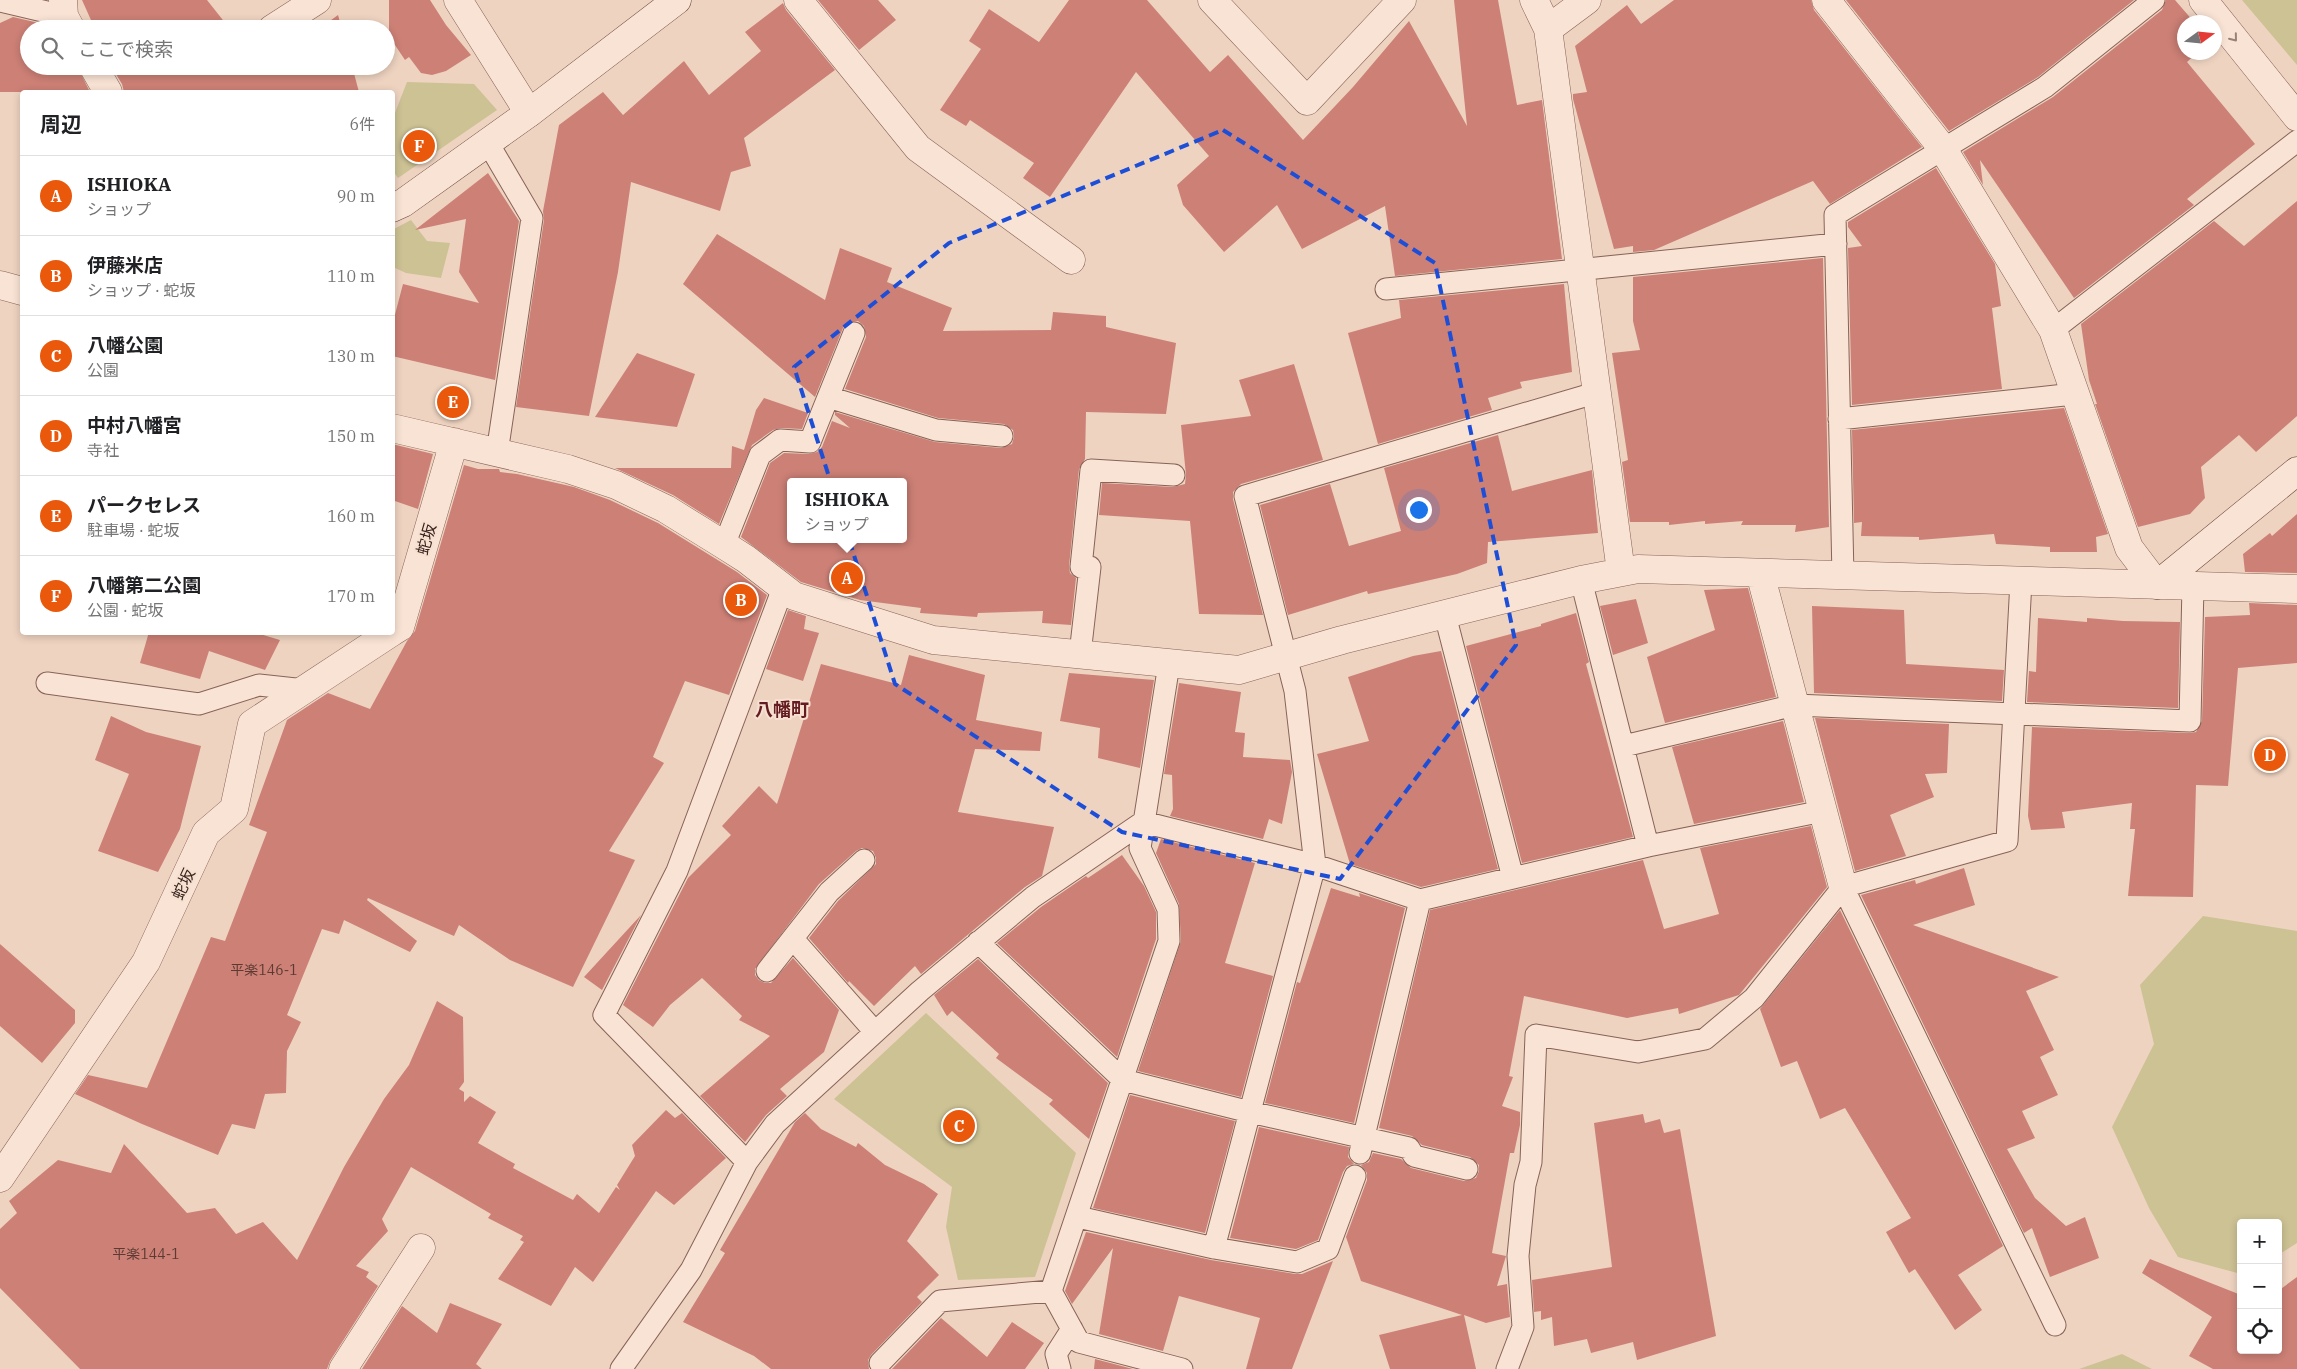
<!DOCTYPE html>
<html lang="ja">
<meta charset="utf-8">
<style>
body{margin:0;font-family:"IBM Plex Serif","Noto Sans JP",serif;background:#f2f2f2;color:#202124}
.controls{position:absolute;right:15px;bottom:15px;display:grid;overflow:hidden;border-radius:5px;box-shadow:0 2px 8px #0003}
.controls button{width:45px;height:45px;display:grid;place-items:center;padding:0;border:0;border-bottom:1px solid #e0e0e0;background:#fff;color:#202124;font:25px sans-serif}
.compass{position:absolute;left:2177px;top:15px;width:45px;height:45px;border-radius:50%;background:#fff;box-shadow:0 2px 8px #0003;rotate:75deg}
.you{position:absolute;left:1418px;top:509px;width:18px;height:18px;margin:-12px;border:4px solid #fff;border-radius:50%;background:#1a73e8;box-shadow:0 0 0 8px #1a73e833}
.badge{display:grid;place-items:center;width:32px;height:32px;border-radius:50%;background:#ea580c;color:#fff;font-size:16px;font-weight:700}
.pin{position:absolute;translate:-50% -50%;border:2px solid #fff;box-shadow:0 1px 5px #0006}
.popup{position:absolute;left:787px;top:478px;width:120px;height:65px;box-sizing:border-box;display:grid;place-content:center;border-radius:5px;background:#fff;filter:drop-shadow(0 1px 4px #0005);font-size:16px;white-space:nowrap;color:#757577}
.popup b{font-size:19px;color:#202124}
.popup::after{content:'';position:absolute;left:50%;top:100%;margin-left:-10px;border:10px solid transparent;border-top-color:#fff}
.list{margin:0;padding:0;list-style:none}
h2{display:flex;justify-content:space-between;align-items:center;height:65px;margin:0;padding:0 20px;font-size:21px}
h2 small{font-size:16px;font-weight:400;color:#757577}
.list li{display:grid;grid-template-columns:32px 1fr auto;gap:15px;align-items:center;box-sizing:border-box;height:80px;padding:0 20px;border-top:1px solid #e0e0e0}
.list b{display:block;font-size:19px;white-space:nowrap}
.list p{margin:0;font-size:16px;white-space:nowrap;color:#757577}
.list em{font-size:16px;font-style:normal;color:#757577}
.icon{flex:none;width:28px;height:28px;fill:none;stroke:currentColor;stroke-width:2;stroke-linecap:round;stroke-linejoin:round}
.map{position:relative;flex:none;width:2297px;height:1369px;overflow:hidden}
.search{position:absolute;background:#fff;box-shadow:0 2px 8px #0003;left:20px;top:20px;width:375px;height:55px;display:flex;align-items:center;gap:12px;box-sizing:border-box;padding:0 18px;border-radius:28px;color:#757577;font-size:19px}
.panel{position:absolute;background:#fff;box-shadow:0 2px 8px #0003;left:20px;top:90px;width:375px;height:545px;border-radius:5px}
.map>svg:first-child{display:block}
.green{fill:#ccc294}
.building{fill:#cd8076;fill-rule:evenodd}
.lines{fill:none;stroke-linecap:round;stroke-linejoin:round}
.lane-casing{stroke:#886358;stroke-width:23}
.street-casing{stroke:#886358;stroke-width:29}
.secondary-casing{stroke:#69453b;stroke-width:29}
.lane{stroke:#f9e3d4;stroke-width:21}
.street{stroke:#f9e3d4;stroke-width:28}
.secondary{stroke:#f9e3d4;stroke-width:28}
.oneway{stroke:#988278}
.marked{fill:none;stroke:#1d4ed8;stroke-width:4;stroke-dasharray:10 6;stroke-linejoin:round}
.labels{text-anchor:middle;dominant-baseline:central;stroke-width:4;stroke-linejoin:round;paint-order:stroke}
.number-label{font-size:14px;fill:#5c3a33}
.street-label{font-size:16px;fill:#37221d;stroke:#f6e0d0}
.neighbourhood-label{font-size:18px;font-weight:bold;fill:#641c22;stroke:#f6e0d0}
</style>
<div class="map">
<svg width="2297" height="1369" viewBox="0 0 2297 1369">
<rect width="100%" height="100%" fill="#eed3c0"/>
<path class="green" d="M 2242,0 L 2297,0 L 2297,65 Z
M 407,82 L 474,84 L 497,110 L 398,178 L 393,171 L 393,118 Z
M 411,220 L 427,241 L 450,243 L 441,278 L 406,273 L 393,267 L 392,230 Z
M 2203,916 L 2297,931 L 2297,1243 L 2278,1255 L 2278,1223 L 2241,1223 L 2241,1274 L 2178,1257 L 2149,1208 L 2112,1127 L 2154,1044 L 2140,985 Z
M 926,1013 L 1076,1153 L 1035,1277 L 958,1280 L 946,1227 L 952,1187 L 834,1099 Z
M 2122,1354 L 2152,1369 L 2079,1369 Z"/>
<path class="building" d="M 82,0 L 207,0 L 230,29 L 95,29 Z
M 389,0 L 430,0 L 446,25 L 471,55 L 446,71 L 432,75 L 421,73 L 409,57 L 405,60 L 389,36 Z
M 818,0 L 878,0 L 896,20 L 859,50 Z
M 1069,0 L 1147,0 L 1210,72 L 1228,55 L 1303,140 L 1353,87 L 1409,21 L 1467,126 L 1454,0 L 1498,0 L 1517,105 L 1542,100 L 1562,259 L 1395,276 L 1385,206 L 1302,249 L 1277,205 L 1224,252 L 1183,205 L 1177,185 L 1209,156 L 1136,72 L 1050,197 L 1023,178 L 1034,163 L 970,120 L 966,126 L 940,110 L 981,49 L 969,41 L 989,9 L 1039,42 Z
M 1674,0 L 1811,0 L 1814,10 L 1922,147 L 1830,204 L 1813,181 L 1654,250 L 1633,252 L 1633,246 L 1614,249 L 1573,99 L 1573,94 L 1587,92 L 1575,46 L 1627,5 L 1641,24 Z
M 1846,0 L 2134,0 L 2038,77 L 1949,131 Z
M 2166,0 L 2175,0 L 2194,22 L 2184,22 L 2184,52 L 2198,52 L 2187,62 L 2255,144 L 2187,199 L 2194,205 L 2074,298 L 1980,160 L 1983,185 L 1963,152 L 2053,97 L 2162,10 Z
M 783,3 L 786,10 L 835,70 L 744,138 L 751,166 L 731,172 L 720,211 L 631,182 L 618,272 L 589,416 L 516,407 L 544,220 L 543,211 L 559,125 L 603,92 L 623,115 L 684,61 L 709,95 L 761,51 L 745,32 Z
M 338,15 L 342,29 L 319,29 Z
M 13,17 L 52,26 L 53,29 L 29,29 L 29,66 L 77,66 L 90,92 L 0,92 L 0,23 Z
M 111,66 L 259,66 L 262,70 L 267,66 L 352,66 L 359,92 L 124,92 L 122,84 Z
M 1936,168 L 1995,264 L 2001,306 L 1992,308 L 2002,389 L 1852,405 L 1848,248 L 1862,246 L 1848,227 L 1848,222 Z
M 488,173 L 519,221 L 495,380 L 392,356 L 392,326 L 403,284 L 479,303 L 459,272 L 466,219 L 415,230 Z
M 2297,201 L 2297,416 L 2256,452 L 2239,435 L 2201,467 L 2205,498 L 2190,514 L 2138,527 L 2095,404 L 2097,404 L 2089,380 L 2081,324 L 2214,221 L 2244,246 Z
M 717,234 L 825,300 L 840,248 L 892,268 L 887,282 L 952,308 L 943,331 L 1051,330 L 1053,312 L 1106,316 L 1106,327 L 1176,343 L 1166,414 L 1086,412 L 1085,459 L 1079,469 L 1069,566 L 1070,573 L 1076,578 L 1071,625 L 1042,623 L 1043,611 L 978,613 L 977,617 L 920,613 L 921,608 L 860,600 L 801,582 L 741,537 L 770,463 L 784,453 L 809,454 L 817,452 L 822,447 L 832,421 L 850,428 L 835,415 L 835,412 L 935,442 L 1001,448 L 1012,444 L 1014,437 L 1013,430 L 1004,424 L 938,418 L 845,389 L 866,337 L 864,326 L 858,321 L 847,323 L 843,328 L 815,397 L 683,284 ZM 791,482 L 903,482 L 903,539 L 791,539 Z
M 1823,258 L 1829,527 L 1795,532 L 1796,525 L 1741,525 L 1743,521 L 1705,524 L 1705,521 L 1669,525 L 1669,522 L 1630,522 L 1622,462 L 1628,460 L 1612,353 L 1640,350 L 1633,321 L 1633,277 Z
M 1564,284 L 1572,372 L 1520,382 L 1522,388 L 1488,398 L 1492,410 L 1378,444 L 1348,333 L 1401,318 L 1399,300 Z
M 637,353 L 695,374 L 677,427 L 595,417 Z
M 1294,364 L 1323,460 L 1241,484 L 1233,492 L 1233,499 L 1263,615 L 1199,614 L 1190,521 L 1099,515 L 1102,483 L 1173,487 L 1185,484 L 1186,475 L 1181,425 L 1251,416 L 1239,380 Z
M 764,398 L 808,413 L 802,429 L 781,428 L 773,430 L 752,445 L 719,524 L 673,495 L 615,468 L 731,468 L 732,446 L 744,450 L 756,410 Z
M 2064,408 L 2108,534 L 2096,537 L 2097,552 L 2050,552 L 2050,547 L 1996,544 L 1994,534 L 1919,540 L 1919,537 L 1861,536 L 1862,522 L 1854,523 L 1852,430 Z
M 1498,435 L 1512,491 L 1592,470 L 1598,533 L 1488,542 L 1487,563 L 1457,574 L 1368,594 L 1367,591 L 1288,615 L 1260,505 L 1330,484 L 1349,546 L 1401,531 L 1384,468 Z
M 392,444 L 433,454 L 418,509 L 392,500 Z
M 464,465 L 478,469 L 499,469 L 500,472 L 517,474 L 574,487 L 610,500 L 658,523 L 737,572 L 767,595 L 729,695 L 685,681 L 653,757 L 664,763 L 609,851 L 635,860 L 573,987 L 510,960 L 459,925 L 454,936 L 368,898 L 367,900 L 417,941 L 410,952 L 344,920 L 339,934 L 322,929 L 287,1015 L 301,1022 L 287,1051 L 286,1093 L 265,1094 L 255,1129 L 232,1124 L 218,1155 L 142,1124 L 75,1094 L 88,1075 L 147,1088 L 211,937 L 225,941 L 267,832 L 249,825 L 287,720 L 328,693 L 370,709 L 407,641 L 415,631 Z
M 2297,514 L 2297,573 L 2245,572 L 2243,554 L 2270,533 L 2272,536 Z
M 1748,588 L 1776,697 L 1665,723 L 1647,657 L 1715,630 L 1704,590 Z
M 1636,599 L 1648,643 L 1613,655 L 1600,606 Z
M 2249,603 L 2297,605 L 2297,663 L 2238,668 L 2228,786 L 2196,785 L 2193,897 L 2128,896 L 2135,829 L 2130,829 L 2132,803 L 2062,812 L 2065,828 L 2031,830 L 2028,816 L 2032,727 L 2190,733 L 2196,732 L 2202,721 L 2205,617 L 2250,615 Z
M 1812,606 L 1904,610 L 1906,664 L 2004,670 L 2002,701 L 1814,693 Z
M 788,610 L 806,616 L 804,629 L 819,633 L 803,681 L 766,669 Z
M 1576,613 L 1589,662 L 1586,664 L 1633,837 L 1522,863 L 1466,646 L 1541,626 L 1541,624 Z
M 2038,618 L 2087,622 L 2087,618 L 2123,621 L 2180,622 L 2178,708 L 2027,702 L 2029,671 L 2036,672 Z
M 149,632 L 253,632 L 280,640 L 265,670 L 209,651 L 200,679 L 140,663 Z
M 1441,651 L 1498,869 L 1421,887 L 1350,864 L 1317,754 L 1369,741 L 1348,677 L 1413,656 Z
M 909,655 L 985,675 L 976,720 L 1042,732 L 1040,751 L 975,749 L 958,812 L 1054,827 L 1042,876 L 1025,887 L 921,974 L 915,966 L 874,1006 L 849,981 L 848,983 L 809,938 L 838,901 L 876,864 L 876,858 L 873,851 L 862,848 L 856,851 L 819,884 L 755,969 L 755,975 L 759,980 L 765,983 L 771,983 L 793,958 L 839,1010 L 824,1052 L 780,1089 L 787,1096 L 766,1115 L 745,1142 L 700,1096 L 770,1036 L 739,1020 L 742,1016 L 702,978 L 670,1005 L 653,1027 L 623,1005 L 688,878 L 731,835 L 722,826 L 759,786 L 777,804 L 821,664 L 901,685 Z
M 1069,673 L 1154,680 L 1140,768 L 1098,758 L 1100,728 L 1060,721 Z
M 1179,683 L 1241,692 L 1235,732 L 1245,733 L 1243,757 L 1290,760 L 1292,772 L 1282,824 L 1269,819 L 1263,839 L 1170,816 L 1173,809 L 1172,775 L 1164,774 Z
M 111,716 L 146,732 L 201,746 L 180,829 L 158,872 L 98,851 L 129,774 L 95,760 Z
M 1815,718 L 1949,724 L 1947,773 L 1925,774 L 1934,797 L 1890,815 L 1906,856 L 1855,871 Z
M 1783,721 L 1804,802 L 1694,824 L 1672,747 Z
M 1811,826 L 1827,887 L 1739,995 L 1679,1014 L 1678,1008 L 1627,1018 L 1524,996 L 1509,1076 L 1513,1077 L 1502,1106 L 1520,1112 L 1520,1125 L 1514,1153 L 1510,1153 L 1492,1253 L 1506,1256 L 1497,1286 L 1507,1284 L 1510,1317 L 1486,1323 L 1464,1315 L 1476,1369 L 1390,1369 L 1379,1335 L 1462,1315 L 1361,1281 L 1346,1237 L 1367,1180 L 1367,1173 L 1361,1165 L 1369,1162 L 1373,1153 L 1401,1159 L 1411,1168 L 1464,1181 L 1476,1178 L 1479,1171 L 1479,1165 L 1470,1157 L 1422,1145 L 1412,1136 L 1379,1128 L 1430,910 L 1643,860 L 1664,929 L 1719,914 L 1700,848 Z
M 1161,839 L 1255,863 L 1225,963 L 1273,976 L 1241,1097 L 1138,1071 L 1181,941 L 1179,904 L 1156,853 Z
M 1122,855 L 1144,886 L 1156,912 L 1156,939 L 1117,1057 L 997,943 L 1041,907 L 1086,876 L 1088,878 Z
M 1964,868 L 1975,905 L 1913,925 L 2059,977 L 2026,991 L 2054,1050 L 2040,1057 L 2058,1095 L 2022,1111 L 2035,1138 L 2007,1149 L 2035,1198 L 2066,1226 L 2085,1217 L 2099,1258 L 2050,1277 L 2032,1228 L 2024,1233 L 1861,895 L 1915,880 L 1916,884 Z
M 1331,888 L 1360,897 L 1359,893 L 1405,908 L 1354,1123 L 1265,1103 L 1297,982 L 1300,983 Z
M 1840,910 L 2003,1246 L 1958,1275 L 1982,1310 L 1955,1330 L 1915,1269 L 1909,1273 L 1886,1232 L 1911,1218 L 1845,1108 L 1820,1119 L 1797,1061 L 1781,1067 L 1760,1009 Z
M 641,915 L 602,990 L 584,977 Z
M 0,944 L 75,1010 L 75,1023 L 42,1063 L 0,1026 Z
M 978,959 L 1108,1083 L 1089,1139 L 1049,1104 L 1053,1100 L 996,1058 L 999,1054 L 952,1011 L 947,1016 L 934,995 Z
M 437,1001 L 463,1017 L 464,1082 L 459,1089 L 464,1092 L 464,1102 L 470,1096 L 496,1112 L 478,1143 L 515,1164 L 513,1168 L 573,1200 L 577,1194 L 599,1213 L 616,1187 L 620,1190 L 617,1185 L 635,1156 L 632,1145 L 666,1110 L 675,1118 L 682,1113 L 726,1158 L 674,1205 L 656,1191 L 593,1282 L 575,1267 L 551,1306 L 498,1279 L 524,1242 L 520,1240 L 523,1236 L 488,1218 L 491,1214 L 411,1167 L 382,1219 L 388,1231 L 356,1266 L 369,1272 L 366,1277 L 378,1286 L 330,1361 L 327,1369 L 80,1369 L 0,1288 L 0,1229 L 17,1213 L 9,1201 L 58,1160 L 111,1173 L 124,1144 L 187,1213 L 215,1208 L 236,1234 L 263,1222 L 297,1260 L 344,1167 L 384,1099 L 409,1065 Z
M 1130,1095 L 1235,1121 L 1205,1233 L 1093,1208 Z
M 805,1113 L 821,1129 L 856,1147 L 858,1143 L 885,1165 L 924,1184 L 938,1194 L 907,1241 L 939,1275 L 917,1297 L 922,1302 L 871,1355 L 868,1360 L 869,1369 L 771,1369 L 754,1356 L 683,1322 L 725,1253 L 720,1250 L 795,1122 Z
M 1643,1114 L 1645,1123 L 1660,1119 L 1664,1133 L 1680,1129 L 1716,1336 L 1637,1360 L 1633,1342 L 1591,1353 L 1587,1339 L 1554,1346 L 1552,1317 L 1541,1320 L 1541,1311 L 1534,1312 L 1532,1280 L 1612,1267 L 1594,1123 Z
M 1259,1127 L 1349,1147 L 1348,1157 L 1354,1164 L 1347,1166 L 1343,1172 L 1318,1240 L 1296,1249 L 1230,1238 Z
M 1086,1232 L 1211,1260 L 1295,1274 L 1302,1274 L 1333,1261 L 1292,1369 L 1246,1369 L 1260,1318 L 1179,1296 L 1163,1351 L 1099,1334 L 1113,1248 L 1072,1304 L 1065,1291 Z
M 2150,1259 L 2241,1295 L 2241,1350 L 2278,1350 L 2278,1291 L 2297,1277 L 2297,1369 L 2213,1369 L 2189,1356 L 2212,1317 L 2142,1273 Z
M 450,1303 L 502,1324 L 476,1364 L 482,1369 L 362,1369 L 402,1306 L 437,1333 Z
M 941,1318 L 987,1357 L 1012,1322 L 1044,1343 L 1025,1369 L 892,1369 Z
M 1095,1359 L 1133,1369 L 1094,1369 Z"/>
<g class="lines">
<defs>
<path id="lane" d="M 0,1 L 64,16
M 488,143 L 532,218 L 497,453
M 1386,289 L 1836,244
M 2053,330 L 2297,141
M 828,397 L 936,430 L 1002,436
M 1839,419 L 2074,394
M 724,545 L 760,455 L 780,440 L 810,442 L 854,333
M 1843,576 L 1835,215 L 2045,87 L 2154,0
M 1581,580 L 1648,846
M 1445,615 L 1513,878
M 1080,654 L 1090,567 L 1081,567 L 1091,470 L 1174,475
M 1169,664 L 1140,848 L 1168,909 L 1169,941 L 1051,1291 L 1079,1342 L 1182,1369
M 47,683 L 199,704 L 259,685 L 305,690
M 1624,746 L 1795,705 L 2190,721 L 2193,585
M 1843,887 L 2055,1325
M 793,939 L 875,1032
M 978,942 L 1123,1080 L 1250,1112 L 1409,1148 L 1414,1156 L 1467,1169
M 767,971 L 829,892 L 864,860
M 1360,1153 L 1420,900
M 747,1162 L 604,1015 L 677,871 L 783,588
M 1078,1217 L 1214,1248 L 1297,1262 L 1328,1249 L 1355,1176
M 1214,1248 L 1315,865 L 1295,691 L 1245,496 L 1595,393
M 880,1363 L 940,1301 L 1051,1291
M 621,1369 L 691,1270 L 747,1162 L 775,1124 L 920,991 L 1033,897 L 1143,822 L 1315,865 L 1420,900 L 1648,846 L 1823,811
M 1060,1369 L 1056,1354 L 1072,1329
M 1507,1369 L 1523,1327 L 1518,1256 L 1525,1185 L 1531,1162 L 1536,1035 L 1638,1052 L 1705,1039 L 1754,998 L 1843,887 L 2007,841 L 2021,581"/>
<path id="street" d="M 63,0 L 64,16 L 71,29
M 458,0 L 529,113
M 798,0 L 918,148 L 1071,260
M 1212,0 L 1307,101 L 1402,0
M 1534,0 L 1548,29 L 1621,572
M 1826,0 L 1943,149 L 2053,330 L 2129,548 L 2157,585
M 2203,0 L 2297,117
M 272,29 L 317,0
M 1548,29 L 1587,0
M 93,66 L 108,92
M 0,285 L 22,291
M 392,428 L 568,469 L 616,485 L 666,509 L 724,545 L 746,559 L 794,596 L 933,640 L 1239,670 L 1342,640 L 1581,580 L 1638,569 L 2297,589
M 1760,573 L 1843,887
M 392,632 L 400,627 L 454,442
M 0,1178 L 146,962 L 206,833 L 234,809 L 252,724 L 392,632
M 343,1369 L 421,1248"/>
<path id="secondary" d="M 392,208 L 403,203 L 529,113 L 677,0
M 2157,585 L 2297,471"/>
</defs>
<use href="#lane" class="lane-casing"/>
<use href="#street" class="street-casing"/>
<use href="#secondary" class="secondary-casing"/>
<use href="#lane" class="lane"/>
<use href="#street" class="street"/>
<use href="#secondary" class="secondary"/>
</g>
<defs><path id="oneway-chevron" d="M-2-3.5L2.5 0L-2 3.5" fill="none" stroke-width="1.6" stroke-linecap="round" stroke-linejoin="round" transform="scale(1.25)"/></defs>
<use class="oneway" href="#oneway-chevron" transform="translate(2234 38) rotate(51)"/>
<path class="marked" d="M 1223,130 L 1435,263 L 1516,645 L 1340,879 L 1122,832 L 895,684 L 794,367 L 949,243 Z"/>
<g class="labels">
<g class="number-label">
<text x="264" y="970">平楽146-1</text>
<text x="146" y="1254">平楽144-1</text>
</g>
<g class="street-label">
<text transform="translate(426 539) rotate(-74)">蛇坂</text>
<text transform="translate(183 884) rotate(-65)">蛇坂</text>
</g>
<g class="neighbourhood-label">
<text x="782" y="709">八幡町</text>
</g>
</g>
</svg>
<div class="controls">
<button>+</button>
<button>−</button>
<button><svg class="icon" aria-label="locate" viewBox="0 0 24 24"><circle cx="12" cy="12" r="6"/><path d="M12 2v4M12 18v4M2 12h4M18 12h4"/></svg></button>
</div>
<svg class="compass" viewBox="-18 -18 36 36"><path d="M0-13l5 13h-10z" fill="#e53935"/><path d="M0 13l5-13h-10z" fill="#757577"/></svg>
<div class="you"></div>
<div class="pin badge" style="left:847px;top:578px">A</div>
<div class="popup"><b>ISHIOKA</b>ショップ</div>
<div class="pin badge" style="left:741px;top:600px">B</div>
<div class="pin badge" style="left:959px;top:1126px">C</div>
<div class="pin badge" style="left:2270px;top:755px">D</div>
<div class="pin badge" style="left:453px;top:402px">E</div>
<div class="pin badge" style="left:419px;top:146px">F</div>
<div class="search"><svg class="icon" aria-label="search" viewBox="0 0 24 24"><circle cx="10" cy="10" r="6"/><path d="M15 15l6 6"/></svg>ここで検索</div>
<section class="panel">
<h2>周辺<small>6件</small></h2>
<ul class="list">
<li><span class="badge">A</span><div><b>ISHIOKA</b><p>ショップ</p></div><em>90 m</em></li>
<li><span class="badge">B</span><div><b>伊藤米店</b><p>ショップ · 蛇坂</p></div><em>110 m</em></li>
<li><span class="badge">C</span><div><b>八幡公園</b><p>公園</p></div><em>130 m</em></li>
<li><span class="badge">D</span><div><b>中村八幡宮</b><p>寺社</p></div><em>150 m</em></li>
<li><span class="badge">E</span><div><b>パークセレス</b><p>駐車場 · 蛇坂</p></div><em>160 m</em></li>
<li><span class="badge">F</span><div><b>八幡第二公園</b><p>公園 · 蛇坂</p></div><em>170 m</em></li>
</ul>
</section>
</div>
